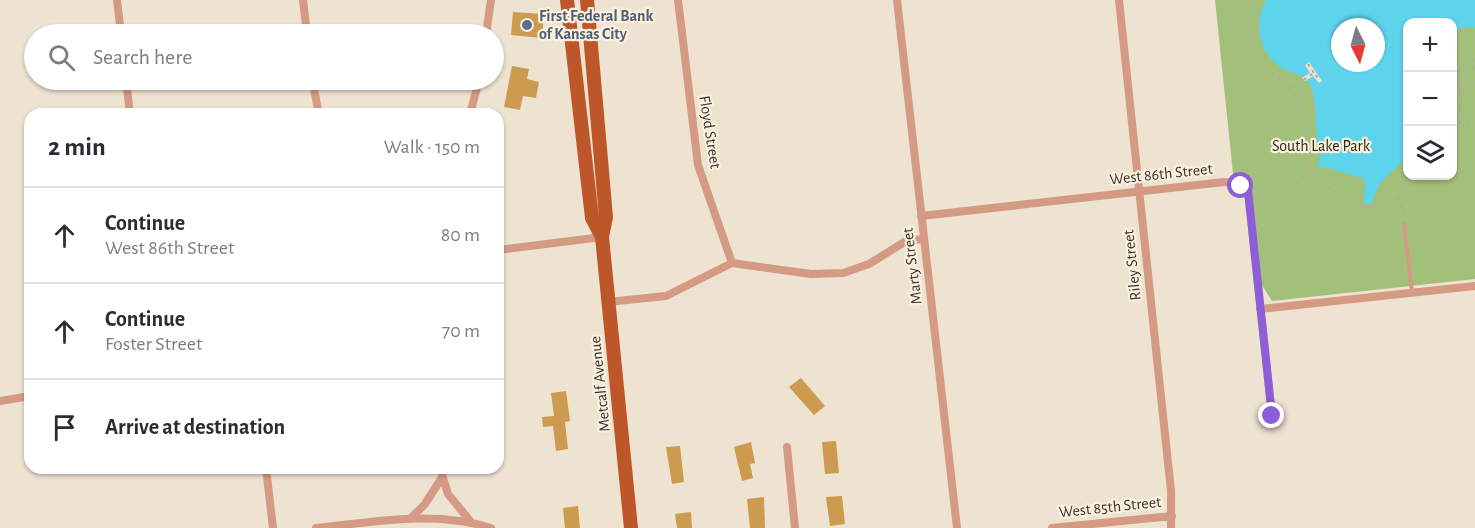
<!DOCTYPE html>
<meta charset="utf-8">
<style>
body{margin:0;font-family:"Alegreya Sans",sans-serif;background:#f7f7f7;color:#2b2b33}
.controls{position:absolute;right:18px;top:18px;display:grid;overflow:hidden;border-radius:12px;box-shadow:0 2px 4px #0004}
.controls button{width:54px;height:54px;display:grid;place-items:center;padding:0;border:0;border-bottom:2px solid #e1e1e2;background:#fff;color:#2b2b33;font:30px sans-serif}
.compass{position:absolute;left:1331px;top:18px;width:54px;height:54px;border-radius:50%;background:#fff;box-shadow:0 2px 4px #0004;rotate:174deg}
.stop{position:absolute;width:18px;height:18px;margin:-14px;border:4px solid #8c5ed8;border-radius:50%;background:#fff}
.stop.end{background:#8c5ed8;border-color:#fff;box-shadow:0 2px 6px #0008}
.list{margin:0;padding:0;list-style:none}
h2{display:flex;justify-content:space-between;align-items:center;height:78px;margin:0;padding:0 24px;font-size:26px}
h2 small{font-size:20px;font-weight:400;color:#7c7c81}
.list li{display:grid;grid-template-columns:39px 1fr auto;gap:18px;align-items:center;box-sizing:border-box;height:96px;padding:0 24px;border-top:2px solid #e1e1e2}
.list b{display:block;font-size:22px;white-space:nowrap}
.list p{margin:0;font-size:20px;white-space:nowrap;color:#7c7c81}
.list em{font-size:20px;font-style:normal;color:#7c7c81}
.icon{flex:none;width:33px;height:33px;fill:none;stroke:currentColor;stroke-width:2;stroke-linecap:round;stroke-linejoin:round}
.map{position:relative;flex:none;width:1475px;height:528px;overflow:hidden}
.search{position:absolute;background:#fff;box-shadow:0 2px 4px #0004;left:24px;top:24px;width:480px;height:66px;display:flex;align-items:center;gap:15px;box-sizing:border-box;padding:0 21px;border-radius:33px;color:#7c7c81;font-size:22px}
.panel{position:absolute;background:#fff;box-shadow:0 2px 4px #0004;left:24px;top:108px;width:480px;height:366px;border-radius:18px}
.map>svg:first-child{display:block}
.green{fill:#a3c07a;fill-rule:evenodd}
.water{fill:#5ed3ec;fill-rule:evenodd}
.pier{fill:#eee2d1}
.building{fill:#cc9b4f}
.lines{fill:none;stroke-linecap:round;stroke-linejoin:round}
.path{stroke:#b3a99c;stroke-width:2;stroke-dasharray:3 4.5;stroke-linecap:butt}
.service{stroke:#d49a84;stroke-width:4}
.minor{stroke:#d49a84;stroke-width:8}
.primary{stroke:#bd5629;stroke-width:14}
.route{stroke:#8c5ed8;stroke-width:8}
.service-dot{fill:#5c6f8a;stroke:#fbefde;stroke-width:2}
.labels{text-anchor:middle;dominant-baseline:central;stroke-width:4.5;stroke-linejoin:round;paint-order:stroke}
.service-label{font-size:16px;font-weight:bold;fill:#4e5e75;stroke:#fbefde;text-anchor:start}
.street-label{font-size:16px;fill:#37332c;stroke:#fbefde}
.park-label{font-size:16px;fill:#222e0c;stroke:#fbefde}
</style>
<div class="map">
<svg width="1475" height="528" viewBox="0 0 1475 528">
<rect width="100%" height="100%" fill="#eee2d1"/>
<path class="green" d="M 1215,0 L 1475,0 L 1475,279 L 1272,301 L 1255,274 L 1248,191 L 1234,183 ZM 1408,22 L 1452,22 L 1452,176 L 1408,176 ZM 1340,27 L 1376,27 L 1376,63 L 1340,63 Z"/>
<path class="water" d="M 1266,0 L 1475,0 L 1475,28 L 1464,27 L 1453,32 L 1452,22 L 1408,22 L 1407,157 L 1380,183 L 1371,204 L 1364,204 L 1365,179 L 1325,167 L 1320,169 L 1317,164 L 1321,159 C 1314,147 1318,108 1312,90 C 1306,71 1293,76 1280,67 C 1258,51 1253,22 1266,0 ZM 1340,27 L 1376,27 L 1376,63 L 1340,63 Z"/>
<path class="pier" d="M 1309,62 L 1322,81 L 1319,83 L 1313,76 L 1305,81 L 1302,78 L 1310,73 L 1305,65 Z"/>
<path class="building" d="M 513,12 L 544,14 L 542,38 L 511,35 Z
M 512,66 L 529,69 L 527,79 L 539,82 L 536,98 L 523,96 L 520,110 L 504,107 Z
M 801,378 L 825,406 L 814,415 L 789,387 Z
M 566,391 L 570,421 L 565,422 L 568,449 L 556,451 L 553,426 L 543,427 L 542,417 L 554,416 L 551,393 Z
M 836,441 L 839,473 L 825,474 L 822,442 Z
M 751,442 L 755,463 L 750,464 L 753,478 L 742,481 L 734,447 Z
M 680,446 L 684,482 L 672,484 L 666,447 Z
M 842,496 L 845,524 L 830,526 L 826,497 Z
M 764,497 L 765,528 L 750,528 L 747,499 Z
M 578,506 L 580,528 L 565,528 L 563,508 Z
M 691,512 L 692,528 L 677,528 L 675,514 Z"/>
<g class="lines">
<path class="path" d="M 1254,0 L 1247,27 L 1252,49 L 1262,66 L 1293,90 L 1301,109 L 1306,163 L 1311,172 L 1321,183 L 1358,207 L 1374,207 L 1392,203 L 1414,176
M 1473,59 L 1475,70
M 1308,64 L 1314,73
M 1291,88 L 1314,73 L 1320,81
M 1462,95 L 1471,88 L 1475,79
M 1452,107 L 1459,108 L 1466,122
M 1459,108 L 1462,95 C 1450,77 1460,68 1475,58
M 1452,123 L 1475,121
M 1260,197 L 1284,190 L 1311,172
M 1398,198 L 1406,217"/>
<path class="service" d="M 1404,224 L 1412,292"/>
<path class="minor" d="M 117,0 L 121,34
M 303,0 L 307,34
M 678,0 L 698,165 L 732,263
M 897,0 L 957,528
M 1119,0 L 1171,491 L 1171,528
M 486,34 L 491,0
M 126,80 L 130,114
M 312,80 L 319,114
M 470,114 L 479,80
M 921,216 L 1224,182 L 1234,183 L 1248,191 L 1272,416
M 498,250 L 602,237
M 608,302 L 666,296 L 732,263 L 811,274 L 843,273 L 869,264 L 906,241 L 923,239
M 1260,309 L 1475,286
M 0,401 L 30,396
M 787,447 L 795,528
M 266,468 L 273,528
M 440,468 L 448,494 L 471,522
M 411,518 L 425,504 L 441,479
M 316,528 C 374,522 435,510 491,528
M 1052,528 L 1172,516"/>
<path class="primary" d="M 567,0 L 592,218 L 602,237
M 587,0 L 606,217 L 602,237 L 631,528"/>
</g>
<g class="lines">
<path class="route" d="M 1241,186 L 1248,191 L 1272,416"/>
</g>
<circle class="service-dot" cx="527" cy="25" r="6"/>
<g class="labels">
<g class="service-label">
<text x="539" y="16">First Federal Bank<tspan x="539" dy="18">of Kansas City</tspan></text>
</g>
<g class="street-label">
<text transform="translate(710 132) rotate(81)">Floyd Street</text>
<text transform="translate(1161 174) rotate(-6)">West 86th Street</text>
<text transform="translate(1132 265) rotate(-96)">Riley Street</text>
<text transform="translate(912 266) rotate(-97)">Marty Street</text>
<text transform="translate(600 384) rotate(-96)">Metcalf Avenue</text>
<text transform="translate(1110 507) rotate(-6)">West 85th Street</text>
</g>
<g class="park-label">
<text x="1321" y="146">South Lake Park</text>
</g>
</g>
</svg>
<div class="controls">
<button>+</button>
<button>−</button>
<button><svg class="icon" aria-label="layers" viewBox="0 0 24 24"><path d="M12 4l9 5-9 5-9-5zM3 14l9 5 9-5"/></svg></button>
</div>
<svg class="compass" viewBox="-18 -18 36 36"><path d="M0-13l5 13h-10z" fill="#e53935"/><path d="M0 13l5-13h-10z" fill="#7c7c81"/></svg>
<div class="stop" style="left:1241px;top:186px"></div>
<div class="stop end" style="left:1272px;top:416px"></div>
<div class="search"><svg class="icon" aria-label="search" viewBox="0 0 24 24"><circle cx="10" cy="10" r="6"/><path d="M15 15l6 6"/></svg>Search here</div>
<section class="panel">
<h2>2 min<small>Walk · 150 m</small></h2>
<ul class="list">
<li><svg class="icon" aria-label="ahead" viewBox="0 0 24 24"><path d="M12 20V5M6 11l6-6 6 6"/></svg><div><b>Continue</b><p>West 86th Street</p></div><em>80 m</em></li>
<li><svg class="icon" aria-label="ahead" viewBox="0 0 24 24"><path d="M12 20V5M6 11l6-6 6 6"/></svg><div><b>Continue</b><p>Foster Street</p></div><em>70 m</em></li>
<li><svg class="icon" aria-label="arrive" viewBox="0 0 24 24"><path d="M6 21V4h12l-3 4 3 4H6"/></svg><div><b>Arrive at destination</b></div></li>
</ul>
</section>
</div>
